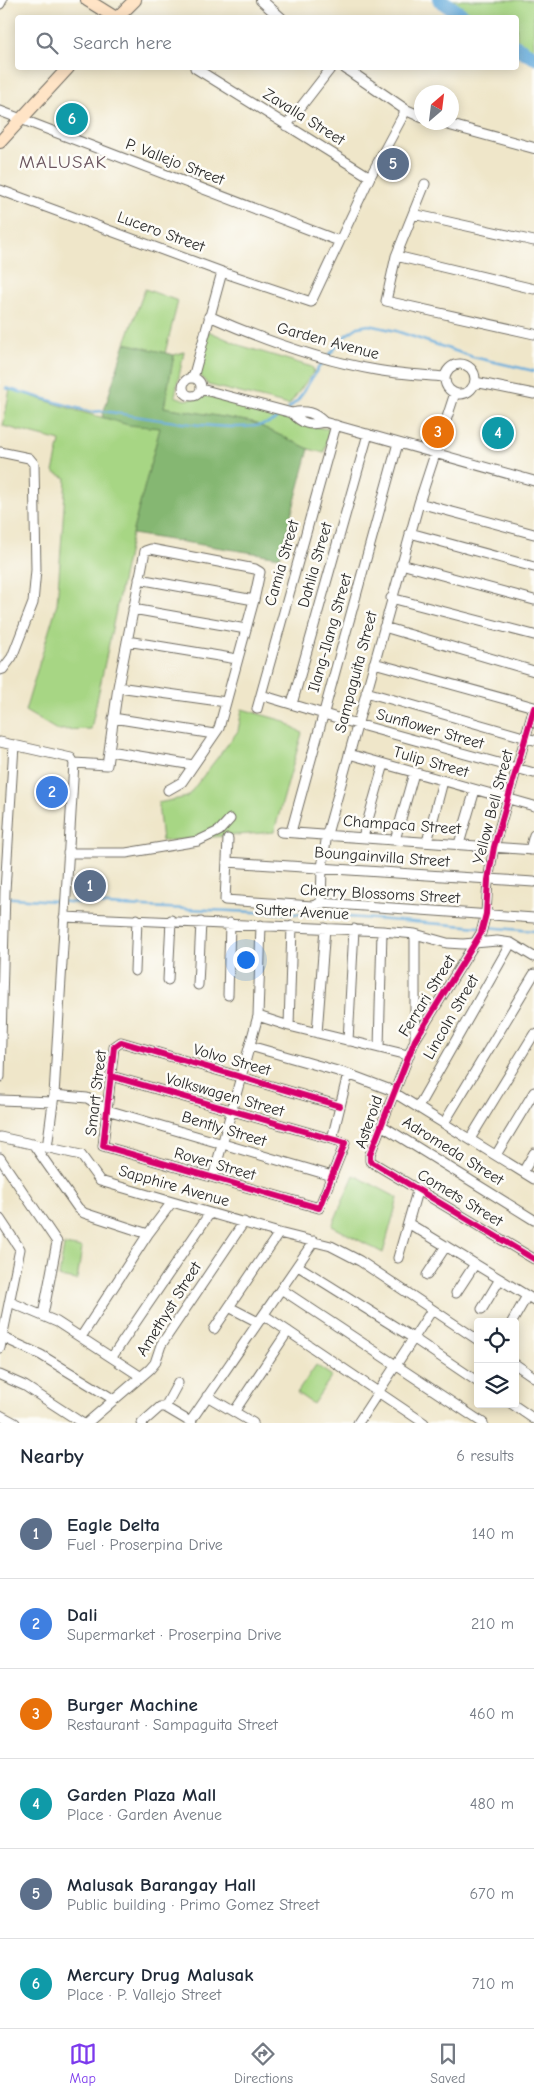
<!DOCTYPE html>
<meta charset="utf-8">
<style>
body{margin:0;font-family:"Comic Neue",sans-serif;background:#f6f6f7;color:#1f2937}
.controls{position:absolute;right:15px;bottom:15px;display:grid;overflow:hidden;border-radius:5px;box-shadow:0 2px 12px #0003}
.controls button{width:45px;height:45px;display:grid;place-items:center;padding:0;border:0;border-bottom:1px solid #e0e1e3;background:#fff;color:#1f2937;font:25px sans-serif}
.compass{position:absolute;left:414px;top:85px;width:45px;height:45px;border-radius:50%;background:#fff;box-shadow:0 2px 12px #0003;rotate:28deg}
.you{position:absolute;left:245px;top:959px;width:18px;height:18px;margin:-12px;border:4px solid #fff;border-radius:50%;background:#1a73e8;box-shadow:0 0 0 8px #1a73e833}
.badge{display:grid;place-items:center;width:32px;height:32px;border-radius:50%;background:#7c3aed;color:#fff;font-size:16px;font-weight:700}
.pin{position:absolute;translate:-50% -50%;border:2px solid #fff;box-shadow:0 1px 5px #0006}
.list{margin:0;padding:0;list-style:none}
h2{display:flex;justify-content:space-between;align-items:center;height:65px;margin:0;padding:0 20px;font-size:21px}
h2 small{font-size:16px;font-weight:400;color:#747a83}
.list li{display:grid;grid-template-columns:32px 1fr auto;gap:15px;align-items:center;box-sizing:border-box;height:90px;padding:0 20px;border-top:1px solid #e0e1e3}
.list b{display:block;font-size:19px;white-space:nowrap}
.list p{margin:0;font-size:16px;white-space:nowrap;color:#747a83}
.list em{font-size:16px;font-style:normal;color:#747a83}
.icon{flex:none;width:28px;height:28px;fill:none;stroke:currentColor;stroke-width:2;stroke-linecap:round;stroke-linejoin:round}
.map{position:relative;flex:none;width:534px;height:1423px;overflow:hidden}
.search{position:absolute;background:#fff;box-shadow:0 2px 12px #0003;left:15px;right:15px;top:15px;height:55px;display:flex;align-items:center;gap:12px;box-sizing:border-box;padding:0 18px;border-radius:5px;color:#747a83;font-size:19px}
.sheet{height:605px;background:#fff}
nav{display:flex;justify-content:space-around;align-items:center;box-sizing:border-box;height:70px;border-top:1px solid #e0e1e3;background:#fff;font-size:14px;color:#747a83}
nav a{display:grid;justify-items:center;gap:2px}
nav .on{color:#7c3aed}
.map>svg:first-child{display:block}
.green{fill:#a7d684;stroke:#698058}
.forest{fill:#85b772;stroke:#58714e}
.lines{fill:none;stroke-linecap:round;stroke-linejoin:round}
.stream{stroke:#66acdc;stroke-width:2.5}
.river{stroke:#66acdc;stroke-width:15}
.minor-casing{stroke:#706c62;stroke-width:11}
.tertiary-casing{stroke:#706c62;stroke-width:12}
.secondary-casing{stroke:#706c62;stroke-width:14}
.minor{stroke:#fff;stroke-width:9}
.tertiary{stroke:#fff;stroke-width:10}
.secondary{stroke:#ffe4c6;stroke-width:12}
.cycleway-casing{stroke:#fdfcf7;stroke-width:9}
.cycleway{stroke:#d6006c;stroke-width:6}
.labels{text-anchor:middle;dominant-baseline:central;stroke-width:5;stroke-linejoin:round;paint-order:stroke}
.street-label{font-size:16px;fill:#2b2b2b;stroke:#fdfcf7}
.quarter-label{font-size:19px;letter-spacing:1px;fill:#6b555e;stroke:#fdfcf7}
</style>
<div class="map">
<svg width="534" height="1423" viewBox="0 0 534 1423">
<rect width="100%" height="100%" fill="#fdfcf7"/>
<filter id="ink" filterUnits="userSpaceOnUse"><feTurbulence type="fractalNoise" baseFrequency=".02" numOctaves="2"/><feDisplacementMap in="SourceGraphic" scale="10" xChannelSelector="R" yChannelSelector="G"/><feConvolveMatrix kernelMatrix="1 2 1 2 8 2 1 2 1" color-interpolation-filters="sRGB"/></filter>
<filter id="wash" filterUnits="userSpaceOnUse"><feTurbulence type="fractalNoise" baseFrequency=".0096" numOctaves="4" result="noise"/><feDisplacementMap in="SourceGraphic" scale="20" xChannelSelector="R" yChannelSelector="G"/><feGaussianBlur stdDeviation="1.12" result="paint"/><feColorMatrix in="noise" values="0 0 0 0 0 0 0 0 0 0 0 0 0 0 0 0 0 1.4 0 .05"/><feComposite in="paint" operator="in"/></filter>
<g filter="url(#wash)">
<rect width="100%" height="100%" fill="#efe6c9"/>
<path class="green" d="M 450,0 L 534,0 L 534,51 L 517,41 L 516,18 L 471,17 Z
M 145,289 L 178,301 L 165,353 L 125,343 Z
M 208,331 L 242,346 L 312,367 L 314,371 L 289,405 L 208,385 L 198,372 Z
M 184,352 L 175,396 L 185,400 L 207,396 L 287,417 L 299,425 L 330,429 L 324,453 L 309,449 L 252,422 L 164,407 L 174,355 Z
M 10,389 C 60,405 108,423 160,428 L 132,534 L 91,729 L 57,730 L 25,711 L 57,604 L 66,478 L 53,472 L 60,441 L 3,426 Z
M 242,709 L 284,721 L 302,733 L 274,832 L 162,841 L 158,803 L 187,797 L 238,731 Z
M 354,1175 L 398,1198 L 383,1253 L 332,1226 Z
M 64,1245 L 82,1248 L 77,1280 L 59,1277 Z
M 316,1365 L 332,1376 L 313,1404 L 297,1393 Z"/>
<path class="forest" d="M 125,343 L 174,355 L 164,407 L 252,422 L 309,449 L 280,557 L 132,534 L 160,428 L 128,425 L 102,417 Z"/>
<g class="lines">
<path class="stream" d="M 6,388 L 91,412 L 103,411 C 137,416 246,437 273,421 C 276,419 279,416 282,414
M 288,409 L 298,400 L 319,367 L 346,335 L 358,327 L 369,325 L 396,331 L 473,357 L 534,371
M 0,897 L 123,906 L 322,915 L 480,927
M 486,927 L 534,931"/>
<path class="river" d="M 440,0 L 466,18
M 516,47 L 534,57"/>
</g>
</g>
<g filter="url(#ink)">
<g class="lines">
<defs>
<path id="minor" d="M 0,4 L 2,0
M 195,68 L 370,177
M 0,111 L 339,241
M 286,126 L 331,68
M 425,184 L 396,256 L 386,301 L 534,334
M 0,190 L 222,272 L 311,302 L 370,177 L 406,110
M 413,214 L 534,241
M 396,256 L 534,289
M 209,316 C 263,340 318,360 376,370 C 399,374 422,375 444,377
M445 379a15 15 0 1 1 30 0a15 15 0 1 1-30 0Z
M183 387a9 9 0 1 1 18 0a9 9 0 1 1-18 0Z
M 193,378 L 222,272
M 475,382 L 534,394
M 201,389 L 292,413 C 302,424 310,426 324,422
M 292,413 C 305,410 314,412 324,422 L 534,481
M 0,452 L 29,458 L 34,464 L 36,570 L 33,603 L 12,657 L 3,669 L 0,670
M 419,503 L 534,534
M 410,533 L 534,567
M 401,564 L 534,600
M 139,579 L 254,600
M 391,598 L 534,635
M 133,609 L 246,629
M 384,627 L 534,671
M 127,641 L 237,659
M 374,663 L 534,707
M 118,687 L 226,702
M 366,692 L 534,740
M 261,695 L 357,724 L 534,773
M 292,704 L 368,434
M 534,708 L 494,847 L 488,880 L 486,914 L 481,933 L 415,1040 L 370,1154 L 370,1161 L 534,1259
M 257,709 L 336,425
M 113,718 L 214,734
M 0,742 L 71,758 L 74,763
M 109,751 L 193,765
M 349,754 L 534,806
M 74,763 L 107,765 L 118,687 L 145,551 L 151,549 L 255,569 L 260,572 L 254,600 L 219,728 L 182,782 L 168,790
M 281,832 L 534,850
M 291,832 L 398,443
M 363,837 L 384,764
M 228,839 L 225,900 L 312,906 L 321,903 L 534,918
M 395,840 L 414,773
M 427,842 L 443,781
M 459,844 L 475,790
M 530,850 L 534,835
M 68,853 L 126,853 L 198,841 L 219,831 L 230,819
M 227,862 L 534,882
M 321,903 L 322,868 L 327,834 L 419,503 L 455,393
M 64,917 L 382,931 L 415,934 L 447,943 L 463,944 L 497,941 L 511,943 L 534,957
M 135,971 L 137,919
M 168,980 L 171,920
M 198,985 L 201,922
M 228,995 L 230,923
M 258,1016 L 289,1026 L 408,1055
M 289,1026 L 292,926
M 317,1033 L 325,928
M 415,1039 L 415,934
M 348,1041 L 354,929
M 250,1046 L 348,1074 L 388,1089 L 534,1179
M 379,1048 L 382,931
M 111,1076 L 345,1143 L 319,1208 L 103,1146 L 114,1047 L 121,1042 L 340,1106
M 0,1077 L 5,891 L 14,745
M 54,1095 L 87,1098 L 107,1110 L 332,1176
M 0,1100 L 53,1102
M 418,1107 L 511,943
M 444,1123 L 534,974
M 381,1125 L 534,1220
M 0,1137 L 81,1155 L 100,1181 L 279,1233 L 331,1246 L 360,1261 L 478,1340
M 332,1139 L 348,1074
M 470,1139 L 534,1034
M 33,1144 L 78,1208 L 84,1213 L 148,1234
M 47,1148 L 54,1095 L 74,763
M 496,1155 L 534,1092
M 0,1158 L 57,1242 L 43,1315
M 523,1172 L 534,1153
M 213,1177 L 258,1016 L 261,925
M 0,1219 L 20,1249 L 0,1348
M 408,1223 L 534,1300
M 398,1258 L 418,1188
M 298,1266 L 413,1338 L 478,1382
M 427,1275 L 446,1246
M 281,1289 L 483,1423
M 456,1293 L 475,1264
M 10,1302 L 57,1322 L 140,1376
M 229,1307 L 258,1322
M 482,1309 L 500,1279
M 264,1315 L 424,1423
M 512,1322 L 527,1296
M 214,1329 L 279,1233
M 2,1337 L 41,1355 L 113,1399
M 81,1337 L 148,1234 L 172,1202
M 112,1357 L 210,1213
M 515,1364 L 534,1377
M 0,1375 L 25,1386 L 82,1423
M 207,1396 L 253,1423
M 512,1404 L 534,1419
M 165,1407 L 192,1423
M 234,1412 L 288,1331
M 0,1415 L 15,1423
M 190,1422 L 314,1241
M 87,1423 L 150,1369 L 155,1363 L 161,1345 L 244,1222
M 142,1423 L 160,1407 L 165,1407 L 178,1383
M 358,1423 L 432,1310"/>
<path id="tertiary" d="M 261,0 L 281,18
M 345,68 L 406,110 L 422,117
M 439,122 L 534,148"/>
<path id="secondary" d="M 87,0 L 116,18
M 117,18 L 135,0
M 0,142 L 68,68"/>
</defs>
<use href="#minor" class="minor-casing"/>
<use href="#tertiary" class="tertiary-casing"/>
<use href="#secondary" class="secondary-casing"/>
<use href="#minor" class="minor"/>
<use href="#tertiary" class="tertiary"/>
<use href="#secondary" class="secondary"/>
<defs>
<path id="cycleway" d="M 534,708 L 494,847 L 488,880 L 486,914 L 481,933 L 415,1040 L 370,1154 L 370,1161 L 534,1259
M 111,1076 L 345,1143 L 319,1208 L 103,1146 L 114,1047 L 121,1042 L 340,1106"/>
</defs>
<use href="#cycleway" class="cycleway-casing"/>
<use href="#cycleway" class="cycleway"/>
</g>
</g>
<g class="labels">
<g class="street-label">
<text transform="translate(304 117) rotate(32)">Zavalla Street</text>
<text transform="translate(175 162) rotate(21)">P. Vallejo Street</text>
<text transform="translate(161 232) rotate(20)">Lucero Street</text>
<text transform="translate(328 341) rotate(15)">Garden Avenue</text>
<text transform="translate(282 563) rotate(-74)">Camia Street</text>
<text transform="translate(315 565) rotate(-74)">Dahlia Street</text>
<text transform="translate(330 633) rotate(-74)">Ilang-Ilang Street</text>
<text transform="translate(356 672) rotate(-75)">Sampaguita Street</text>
<text transform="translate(430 729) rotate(16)">Sunflower Street</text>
<text transform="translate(431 762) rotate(16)">Tulip Street</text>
<text transform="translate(493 807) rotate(-75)">Yellow Bell Street</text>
<text transform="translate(402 825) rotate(4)">Champaca Street</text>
<text transform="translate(382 857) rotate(4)">Boungainvilla Street</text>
<text transform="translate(380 894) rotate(3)">Cherry Blossoms Street</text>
<text transform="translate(302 912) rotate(3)">Sutter Avenue</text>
<text transform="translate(427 996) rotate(-58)">Ferrari Street</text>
<text transform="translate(451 1017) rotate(-60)">Lincoln Street</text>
<text transform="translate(232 1060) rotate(16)">Volvo Street</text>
<text transform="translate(96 1093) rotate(-83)">Smart Street</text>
<text transform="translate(225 1095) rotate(16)">Volkswagen Street</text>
<text transform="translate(369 1122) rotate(-71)">Asteroid</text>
<text transform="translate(224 1129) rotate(17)">Bently Street</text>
<text transform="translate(453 1151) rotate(32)">Adromeda Street</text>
<text transform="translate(215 1164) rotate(16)">Rover Street</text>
<text transform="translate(174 1186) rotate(16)">Sapphire Avenue</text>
<text transform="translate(460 1198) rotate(31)">Comets Street</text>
<text transform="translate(169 1309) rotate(-58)">Amethyst Street</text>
</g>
<g class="quarter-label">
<text x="63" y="162">MALUSAK</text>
</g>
</g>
</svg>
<div class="controls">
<button><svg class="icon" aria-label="locate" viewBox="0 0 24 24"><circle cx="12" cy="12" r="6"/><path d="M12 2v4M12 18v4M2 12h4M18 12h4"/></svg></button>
<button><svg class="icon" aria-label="layers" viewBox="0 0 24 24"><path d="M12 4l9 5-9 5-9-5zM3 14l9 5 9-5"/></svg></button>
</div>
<svg class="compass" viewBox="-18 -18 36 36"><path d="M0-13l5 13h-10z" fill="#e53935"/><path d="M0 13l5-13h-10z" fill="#747a83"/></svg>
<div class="you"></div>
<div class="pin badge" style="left:90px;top:886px;background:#5c6f8a">1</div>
<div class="pin badge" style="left:52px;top:792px;background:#3f7fe0">2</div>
<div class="pin badge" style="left:438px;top:432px;background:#e8710a">3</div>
<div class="pin badge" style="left:498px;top:433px;background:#0f9aa8">4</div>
<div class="pin badge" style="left:393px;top:164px;background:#5c6f8a">5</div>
<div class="pin badge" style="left:72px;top:119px;background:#0f9aa8">6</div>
<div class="search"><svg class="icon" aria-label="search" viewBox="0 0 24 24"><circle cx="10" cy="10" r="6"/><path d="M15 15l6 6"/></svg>Search here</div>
</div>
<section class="sheet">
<h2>Nearby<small>6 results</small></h2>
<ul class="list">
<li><span class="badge" style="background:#5c6f8a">1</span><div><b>Eagle Delta</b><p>Fuel · Proserpina Drive</p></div><em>140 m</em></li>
<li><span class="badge" style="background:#3f7fe0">2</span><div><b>Dali</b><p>Supermarket · Proserpina Drive</p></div><em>210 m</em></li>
<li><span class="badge" style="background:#e8710a">3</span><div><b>Burger Machine</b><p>Restaurant · Sampaguita Street</p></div><em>460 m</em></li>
<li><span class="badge" style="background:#0f9aa8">4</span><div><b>Garden Plaza Mall</b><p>Place · Garden Avenue</p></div><em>480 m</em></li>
<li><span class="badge" style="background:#5c6f8a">5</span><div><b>Malusak Barangay Hall</b><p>Public building · Primo Gomez Street</p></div><em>670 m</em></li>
<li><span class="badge" style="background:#0f9aa8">6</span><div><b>Mercury Drug Malusak</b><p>Place · P. Vallejo Street</p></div><em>710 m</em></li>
</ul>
</section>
<nav>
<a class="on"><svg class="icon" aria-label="map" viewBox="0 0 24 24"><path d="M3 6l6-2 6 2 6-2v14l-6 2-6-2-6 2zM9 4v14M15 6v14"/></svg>Map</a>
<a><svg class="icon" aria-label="directions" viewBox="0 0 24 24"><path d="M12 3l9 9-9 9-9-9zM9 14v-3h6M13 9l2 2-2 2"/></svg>Directions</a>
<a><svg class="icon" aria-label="saved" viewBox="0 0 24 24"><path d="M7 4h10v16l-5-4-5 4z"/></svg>Saved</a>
</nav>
